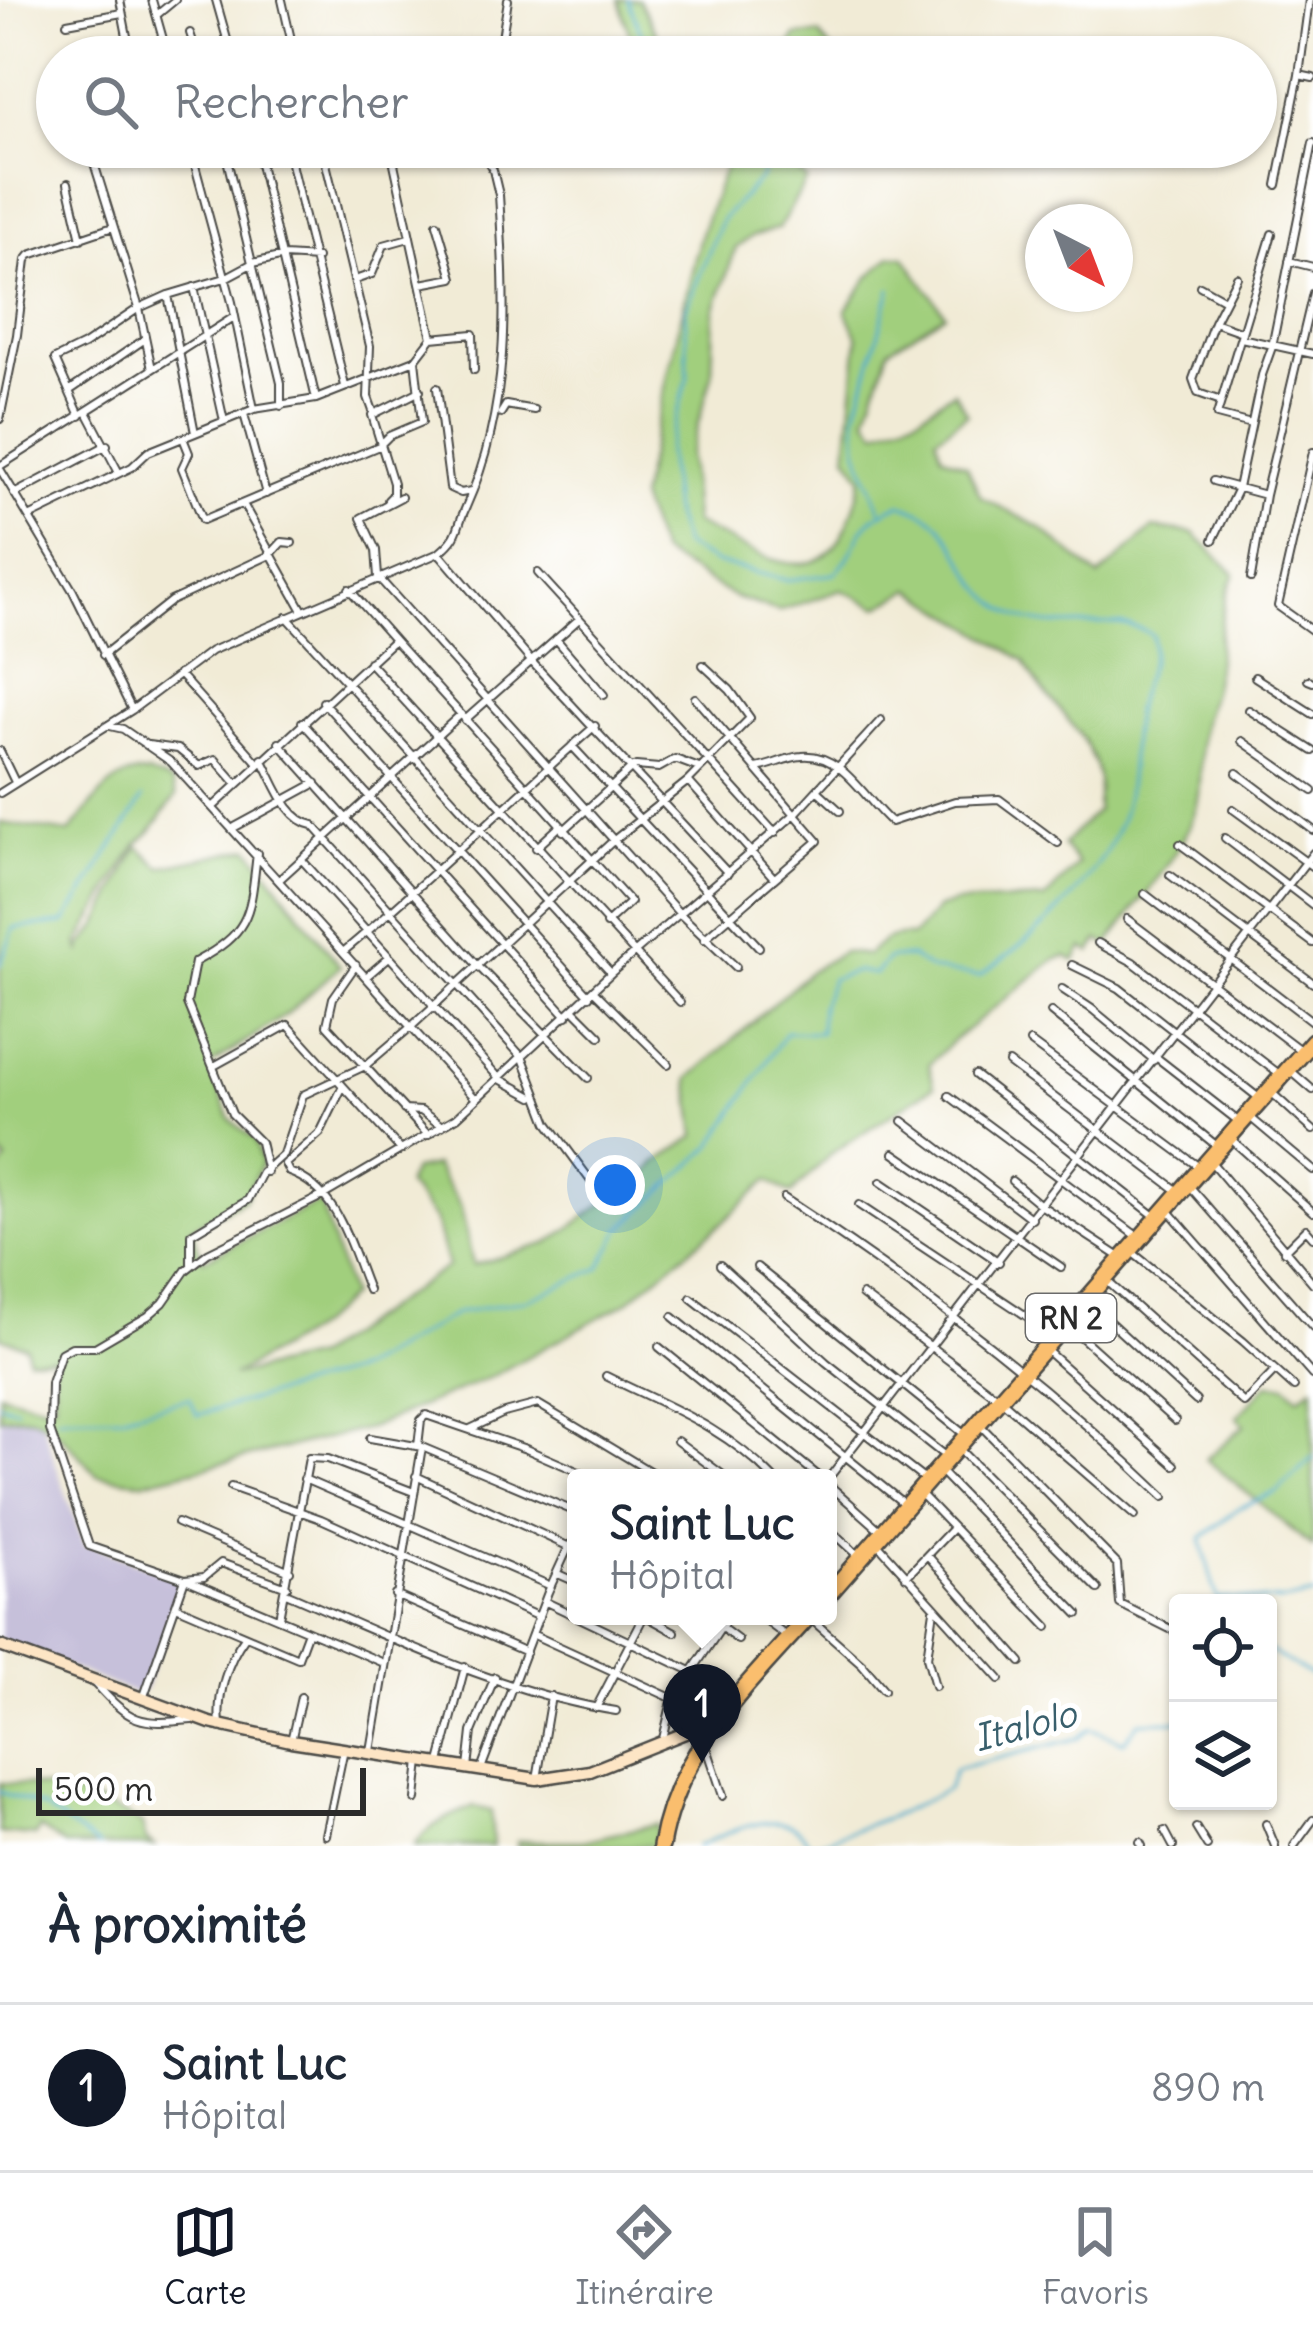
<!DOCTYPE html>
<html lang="fr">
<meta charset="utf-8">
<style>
body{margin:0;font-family:Delius,sans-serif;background:#f6f6f7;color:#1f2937}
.controls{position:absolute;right:36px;bottom:36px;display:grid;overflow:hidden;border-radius:12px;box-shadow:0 3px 9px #0004}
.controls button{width:108px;height:108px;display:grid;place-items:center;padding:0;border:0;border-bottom:3px solid #e0e1e3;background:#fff;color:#1f2937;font:60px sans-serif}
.compass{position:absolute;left:1025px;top:204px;width:108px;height:108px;border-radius:50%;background:#fff;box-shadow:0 3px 9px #0004;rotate:138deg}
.scale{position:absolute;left:36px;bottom:30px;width:330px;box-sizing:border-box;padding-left:12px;border:6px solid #2b2b2b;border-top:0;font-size:33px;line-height:42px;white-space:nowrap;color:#2b2b2b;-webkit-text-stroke:9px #fff;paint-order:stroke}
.you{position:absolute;left:615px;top:1185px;width:42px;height:42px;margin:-30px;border:9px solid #fff;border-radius:50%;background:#1a73e8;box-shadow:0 0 0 18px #1a73e833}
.badge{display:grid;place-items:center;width:78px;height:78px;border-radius:50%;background:#111827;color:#fff;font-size:39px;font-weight:700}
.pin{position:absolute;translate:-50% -99px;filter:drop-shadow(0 3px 6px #0008)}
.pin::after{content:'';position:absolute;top:63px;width:42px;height:36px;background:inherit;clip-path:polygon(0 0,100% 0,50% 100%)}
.popup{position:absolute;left:567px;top:1469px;width:270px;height:156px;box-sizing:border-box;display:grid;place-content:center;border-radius:12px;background:#fff;filter:drop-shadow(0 3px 9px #0005);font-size:39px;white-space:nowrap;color:#747a83}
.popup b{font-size:45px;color:#1f2937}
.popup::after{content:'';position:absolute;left:50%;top:100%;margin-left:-24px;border:24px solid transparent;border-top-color:#fff}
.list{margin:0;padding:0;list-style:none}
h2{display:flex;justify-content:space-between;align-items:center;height:156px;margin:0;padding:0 48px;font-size:51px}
h2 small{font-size:39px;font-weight:400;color:#747a83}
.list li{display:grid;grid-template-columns:78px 1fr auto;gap:36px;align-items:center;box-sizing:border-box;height:168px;padding:0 48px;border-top:3px solid #e0e1e3}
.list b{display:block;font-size:45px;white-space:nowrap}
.list p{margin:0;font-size:39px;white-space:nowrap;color:#747a83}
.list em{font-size:39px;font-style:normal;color:#747a83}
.icon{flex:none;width:66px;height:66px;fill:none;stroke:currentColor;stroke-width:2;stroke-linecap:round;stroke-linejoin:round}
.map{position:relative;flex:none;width:1313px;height:1846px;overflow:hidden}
.search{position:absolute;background:#fff;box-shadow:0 3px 9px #0004;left:36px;right:36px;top:36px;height:132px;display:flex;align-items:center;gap:30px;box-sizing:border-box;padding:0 42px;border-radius:66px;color:#747a83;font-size:45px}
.sheet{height:324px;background:#fff}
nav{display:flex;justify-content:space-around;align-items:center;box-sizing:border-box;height:168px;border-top:3px solid #e0e1e3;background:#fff;font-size:33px;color:#747a83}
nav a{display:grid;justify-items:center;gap:6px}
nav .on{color:#111827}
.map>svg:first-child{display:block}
.industrial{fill:#c6c0da}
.green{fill:#a1cf7d;stroke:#667d54;stroke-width:3}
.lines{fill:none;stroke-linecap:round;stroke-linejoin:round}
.stream{stroke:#4eadcd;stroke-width:3}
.street-casing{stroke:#494845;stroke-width:10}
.secondary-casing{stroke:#494845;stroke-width:15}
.highway-casing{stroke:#494845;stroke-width:20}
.street{stroke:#fff;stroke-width:6}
.secondary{stroke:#fde5c5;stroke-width:10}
.highway{stroke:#fabe6e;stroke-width:15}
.labels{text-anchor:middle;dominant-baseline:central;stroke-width:10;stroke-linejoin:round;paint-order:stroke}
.shield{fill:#fff;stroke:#6b6b6b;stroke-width:3}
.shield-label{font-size:30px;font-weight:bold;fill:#2b2b2b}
.water-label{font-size:36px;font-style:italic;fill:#395f6c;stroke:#fff}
</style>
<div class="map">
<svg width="1313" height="1846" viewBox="0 0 1313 1846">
<rect width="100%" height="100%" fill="#fff"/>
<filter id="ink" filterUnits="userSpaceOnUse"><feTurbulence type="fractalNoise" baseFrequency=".00833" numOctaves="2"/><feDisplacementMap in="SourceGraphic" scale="24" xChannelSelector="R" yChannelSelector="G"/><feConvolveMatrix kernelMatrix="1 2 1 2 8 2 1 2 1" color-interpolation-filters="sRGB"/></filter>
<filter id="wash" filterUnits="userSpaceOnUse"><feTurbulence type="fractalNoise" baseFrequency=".004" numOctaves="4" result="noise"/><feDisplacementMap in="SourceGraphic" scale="48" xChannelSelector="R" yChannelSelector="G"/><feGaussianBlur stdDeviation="2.7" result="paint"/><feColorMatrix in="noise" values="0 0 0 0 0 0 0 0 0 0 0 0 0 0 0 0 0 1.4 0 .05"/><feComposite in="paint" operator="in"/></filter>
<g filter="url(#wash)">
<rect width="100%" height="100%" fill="#f1ebd6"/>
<path class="industrial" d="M 29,1416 L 42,1424 L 84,1546 L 90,1545 L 181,1580 L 146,1689 L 137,1694 L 0,1641 L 0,1418 Z"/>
<path class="green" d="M 619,0 L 639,0 L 669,57 L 640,57 L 635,52 Z
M 819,35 L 838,57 L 784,57 L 796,36 Z
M 732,147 L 788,147 L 787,160 L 807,180 L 779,228 L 752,236 L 736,248 L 714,311 L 712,375 L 689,455 L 694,523 C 781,568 836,602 862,477 L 847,455 L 858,338 L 846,310 L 870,276 L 891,256 L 904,256 L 945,314 L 889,349 L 867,417 L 877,431 L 919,415 L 954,391 L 967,414 L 936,437 L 942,455 L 966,465 L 981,497 L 1041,528 L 1099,577 L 1153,528 L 1194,533 L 1235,574 C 1218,608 1220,646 1214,683 C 1211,699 1204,713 1202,728 C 1198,756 1204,785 1195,812 C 1179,859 1136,904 1108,945 L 1099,940 L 1091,952 L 1083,948 L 1075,961 L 1065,956 L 1054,960 L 950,1043 L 929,1065 L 934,1086 L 832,1153 L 791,1194 L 768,1180 L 723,1222 L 627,1302 L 491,1377 L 369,1428 L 143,1482 L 97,1475 C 79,1456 57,1424 30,1417 C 22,1415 9,1417 0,1418 L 0,1393 L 44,1405 L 55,1403 L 54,1357 L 28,1358 L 26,1346 L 0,1337 L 0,1170 L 7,1161 L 0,1155 L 0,823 L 69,833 C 100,797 120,754 172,783 L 176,796 L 148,835 L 136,845 L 78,944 L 81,953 L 81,947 L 98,926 L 138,846 L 161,867 L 250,848 L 340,966 L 287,1014 L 209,1066 L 230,1119 L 255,1140 L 262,1163 L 244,1200 L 191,1227 L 203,1260 L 320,1202 L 350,1296 L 315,1328 L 232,1376 L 315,1357 L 448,1266 L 435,1220 L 406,1184 L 413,1170 L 435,1166 L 461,1208 L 473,1265 L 549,1243 L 604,1203 L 631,1195 L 656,1163 L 696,1136 L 689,1079 L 810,971 L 843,952 L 868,955 C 883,939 891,934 913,936 L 938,908 L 956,903 L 1045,899 L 1078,864 L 1063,845 L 1097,810 C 1097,798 1100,785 1097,772 C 1088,729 1042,700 1025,661 L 912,589 L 878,607 L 842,590 L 779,611 L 736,598 L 660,553 L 639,499 L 700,236 Z
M 1268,1384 L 1286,1385 L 1299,1397 L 1313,1387 L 1313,1547 L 1206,1459 L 1245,1425 L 1237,1417 Z
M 0,1783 C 46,1783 103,1800 142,1824 L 146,1840 L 154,1846 L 66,1846 L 40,1828 L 35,1836 L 0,1833 Z
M 474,1807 L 491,1811 L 493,1846 L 414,1846 C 429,1825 450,1815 474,1807 Z
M 657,1824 L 657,1846 L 517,1846 L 518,1841 L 583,1841 Z"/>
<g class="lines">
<path class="stream" d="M 628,0 L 651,57
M 881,511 L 858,451 L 856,414 L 891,289
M 0,965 L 14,928 L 65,923 L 143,798
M 0,1404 L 16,1408
M 58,1417 L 120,1416 L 190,1398 L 197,1415 L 359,1370 L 457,1313 L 529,1299 L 600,1268 L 620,1230 L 713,1145 L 786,1032 L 820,1033 L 821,1005 L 832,979 L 857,971 L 875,974 L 889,958 L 911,957 L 931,970 L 979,976 C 1034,939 1107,876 1124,809 C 1133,776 1129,740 1136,706 C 1141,677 1156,668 1152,635 C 1112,608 1059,641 1010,612 C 971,589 967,556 941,526 C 931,515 915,509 901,504 C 849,522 864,545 835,574 L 786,580 L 716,563 L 684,546 L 673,512 L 667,449 L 688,377 L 685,312 L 722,219 L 762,177 L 761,147
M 1220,1598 L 1283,1601 L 1313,1595
M 1218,1603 L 1201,1539 L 1238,1508 L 1277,1492 L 1313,1457
M 1268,1650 L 1313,1677
M 0,1792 L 42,1807 L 99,1846
M 697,1846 C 730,1832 792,1800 810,1846 L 900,1813 L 948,1789 L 955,1769 L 1079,1738 L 1091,1728 L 1124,1742 L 1139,1722 L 1178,1721"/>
</g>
</g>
<g filter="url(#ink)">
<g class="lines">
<defs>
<path id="street" d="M 120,0 L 131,57
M 152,0 L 168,57
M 216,0 L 232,57
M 282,0 L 295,57
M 158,14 L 175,0
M 67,23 L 122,13
M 190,33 L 198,57
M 503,57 L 500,51 L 508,0
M 1299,75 L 1309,0
M 89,147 L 139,308 L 152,369
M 190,147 L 232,302 L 254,409
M 224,147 L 281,383 L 281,406
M 256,147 L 316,399
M 287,147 L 345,386
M 322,147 L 370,346 L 368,397 L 373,411
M 68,183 L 81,239
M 1277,185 L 1299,75 L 1313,78
M 1289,261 L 1313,267
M 355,280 L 372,274 L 384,245 L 409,238
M 421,284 L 453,278 L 437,224
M 1200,286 L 1225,300
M 194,287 L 224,421
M 168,295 L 195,433
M 1214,322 L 1242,332
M 432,338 L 473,334 L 474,370
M 1241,338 L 1313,354
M 437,388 L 450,488 L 461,493 L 471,491
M 69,391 L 145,339
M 1221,401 L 1198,393 L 1193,379 L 1214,322 L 1237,277
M 87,412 L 118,471
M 501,413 L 506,405 L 534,410
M 244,414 L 266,494
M 80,416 L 55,359 L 84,345 L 139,308 L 168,295 L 225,278 L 253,263 L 284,256 L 317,258
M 0,419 L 17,335 L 26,260 L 30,255 L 113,227
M 1251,424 L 1217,415 L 1272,234
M 183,438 L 189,453 L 182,468 L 203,520 L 379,446 L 389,436 L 422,422 L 415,360
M 1313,452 L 1278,606 L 1313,631
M 0,466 L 234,317
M 0,469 L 73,591 L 132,710
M 1213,481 L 1265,495
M 14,494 L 107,445
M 401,497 L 361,518 L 376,550 L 378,577 L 679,913 L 736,967
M 388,500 L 393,495 L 393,483 L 372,415 L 420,391
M 243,504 L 302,609
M 29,517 L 132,467 L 148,452 L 195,433 L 254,409 L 316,399 L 415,360 L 432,338 L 393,159
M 1213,540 L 1238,488 L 1262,375 L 1272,347 L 1313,143
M 439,553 L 531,661 L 728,873
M 538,573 L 775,833
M 1251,578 L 1265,495 L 1313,293
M 287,617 L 611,973
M 556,639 L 604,695
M 394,640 L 630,902 L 606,924
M 103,655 L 171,601 L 270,555 L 282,542 L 292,543
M 369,662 L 680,1002
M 179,674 L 258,763
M 1255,677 L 1313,714
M 1308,680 L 1313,682
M 695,698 L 818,841 L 704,939
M 323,702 L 589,996
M 1249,710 L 1313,751
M 465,720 L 579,619
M 302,722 L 567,1016
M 110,726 L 123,729 L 171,762 L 476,1099
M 1242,741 L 1313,791
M 279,743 L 478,966 L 588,1078
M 148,745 L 178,749 L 199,766 L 215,759 L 237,784
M 572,746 L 759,947
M 0,751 L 15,782
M 262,759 C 275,782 286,820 313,825 L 523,1058 L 548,1123 L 596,1188
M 636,766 L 659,768 L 675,759 L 699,768
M 756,768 C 772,766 786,757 802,756 C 842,752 865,800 891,822 L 955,801 L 999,799 L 1058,843
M 1237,773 L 1313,830
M 689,782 L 774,878
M 818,791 L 840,811
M 0,793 L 132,710 L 211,651 L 439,553 C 461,535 455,530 466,507 C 511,407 506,303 499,195 L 493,170 L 480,147
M 213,807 L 394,640 L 349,589
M 1233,809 L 1313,867
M 235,827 L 316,783
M 563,831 L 633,767
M 1225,838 L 1313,905
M 1180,844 L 1313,943
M 536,848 L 559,827
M 257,853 C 250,914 252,931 195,962 L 187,1003 L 232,1114 L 260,1142 L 267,1172
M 302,860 L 500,1079 L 533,1097
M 1170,875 L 1313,983
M 280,879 L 459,716
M 1145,894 L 1313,1022
M 1127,919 L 1300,1050
M 1098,943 L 1133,962 L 1279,1074
M 343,952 C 430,880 510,800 595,726
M 356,965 L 333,998 L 327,1025 L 428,1135
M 1072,965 L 1119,988 L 1259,1098
M 367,976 L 389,957
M 1062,989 L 1092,1009 L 1154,1060
M 594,991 L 668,1064
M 574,1010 L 600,1036
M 1051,1012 L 1217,1146
M 1030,1042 L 1199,1167
M 1156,1057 L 1238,1121
M 1009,1063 L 1178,1191
M 214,1066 L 288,1025 L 401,1150
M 1291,1071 L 1313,1090
M 975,1075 L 1155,1216
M 343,1086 L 320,1133 L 285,1164 L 289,1172 C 338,1189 350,1246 368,1290
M 1272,1093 L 1313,1130
M 949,1096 L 1137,1236
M 404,1110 L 421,1111 L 442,1126
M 1251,1118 L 1313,1170
M 903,1121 L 1032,1219
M 1232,1140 L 1313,1212
M 894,1153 L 1061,1267
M 1212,1163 L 1313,1283
M 1012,1181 L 1042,1206 L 1120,1257
M 881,1182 L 999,1262
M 1191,1188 L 1313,1327
M 784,1198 C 920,1287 1047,1384 1164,1497
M 859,1205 L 1052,1333
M 1169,1211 L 1312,1375
M 1284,1251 L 1306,1229 L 1313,1237
M 1133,1253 L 1243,1341 L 1294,1387
M 191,1264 L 191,1234 L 248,1200 L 262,1173 L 283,1154 L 303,1095 L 365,1066 L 412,1026 L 614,840 L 688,781 L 750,718 L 730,690 L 703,665
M 720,1265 L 826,1362 L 945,1456
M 757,1267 L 964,1434
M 1108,1282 L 1244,1403 L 1274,1372
M 862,1295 L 1000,1399 L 1135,1516
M 691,1298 L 925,1480
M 1089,1303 L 1196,1401
M 673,1317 L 903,1503
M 1069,1326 L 1175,1421
M 659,1347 L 821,1478
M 1047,1351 L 1175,1465
M 606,1376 C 668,1407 723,1426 773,1478
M 981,1426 L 1117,1564 L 1120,1604 L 1178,1633
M 470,1429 L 504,1413 L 538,1404 L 661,1478
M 370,1438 L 422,1447 L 576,1512
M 677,1441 L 727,1478
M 418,1446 L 421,1420 L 426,1415 L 526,1449 L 593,1478
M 960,1450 L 1098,1589
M 941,1472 L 1078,1614
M 416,1476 L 576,1550
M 304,1479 L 551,1586
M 828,1479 L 1313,853
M 828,1484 L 880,1530
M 231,1487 L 321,1519 L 539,1617
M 921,1494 L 1048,1627
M 177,1523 L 290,1571
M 828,1528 L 858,1555
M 877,1543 L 1000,1679
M 928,1556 L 1021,1662
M 558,1574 L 576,1582
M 906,1577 L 953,1528
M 286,1593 C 391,1638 502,1693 616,1711
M 395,1595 L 526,1652
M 546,1602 L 691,1671
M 176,1606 L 298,1658 L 308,1631
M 934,1610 L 927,1657 L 935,1686
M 646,1616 L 675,1632
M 706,1616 L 738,1640
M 759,1616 L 786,1636
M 279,1618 L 309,1458 L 328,1459 L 411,1491
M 811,1619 L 862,1664 L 884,1690
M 534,1635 L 715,1718
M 384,1663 L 185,1579 L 89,1546 L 50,1430 L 51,1383 L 61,1353 L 72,1347 L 95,1347 L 148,1316 L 163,1303 L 186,1270 L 208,1253 L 324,1195 L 457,1117 L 611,973 L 796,813 L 881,720
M 95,1683 C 131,1723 139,1725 192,1720
M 143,1699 L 185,1579 L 204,1577 L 221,1563 L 287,1587
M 596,1708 L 644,1616
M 220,1724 C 217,1695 227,1661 245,1637
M 291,1741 L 301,1697
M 705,1742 L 723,1796
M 662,1743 L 672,1701 L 729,1616
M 371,1751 L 422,1447
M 440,1762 L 465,1667
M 468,1768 L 472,1732 L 495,1677
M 481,1769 L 548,1592 L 569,1546 L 576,1539
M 537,1779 L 551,1696
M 416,1799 L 420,1761
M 1266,1824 L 1275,1846
M 1196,1828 L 1207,1846
M 1165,1831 L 1173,1846
M 326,1835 L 344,1749
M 1140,1842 L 1142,1846
M 1294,1846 L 1313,1820"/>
<path id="secondary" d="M 0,1646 L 210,1723 L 291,1741 L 537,1779 L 590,1771 L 715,1721"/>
<path id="highway" d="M 828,1595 L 1313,1041
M 661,1846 C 677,1751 747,1685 809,1616"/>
</defs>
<use href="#street" class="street-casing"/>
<use href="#secondary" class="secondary-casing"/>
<use href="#highway" class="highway-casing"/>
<use href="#street" class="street"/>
<use href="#secondary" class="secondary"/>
<use href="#highway" class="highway"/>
</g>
</g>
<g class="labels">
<rect class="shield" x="1026" y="1294" width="90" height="48" rx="9"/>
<g class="shield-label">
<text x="1071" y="1318">RN 2</text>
</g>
<g class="water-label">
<text transform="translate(1025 1726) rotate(-15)">Italolo</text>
</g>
</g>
</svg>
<div class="controls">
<button><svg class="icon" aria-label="locate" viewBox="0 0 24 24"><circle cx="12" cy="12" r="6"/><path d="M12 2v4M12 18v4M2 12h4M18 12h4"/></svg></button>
<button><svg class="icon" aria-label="layers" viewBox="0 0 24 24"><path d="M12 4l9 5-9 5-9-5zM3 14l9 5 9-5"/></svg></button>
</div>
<svg class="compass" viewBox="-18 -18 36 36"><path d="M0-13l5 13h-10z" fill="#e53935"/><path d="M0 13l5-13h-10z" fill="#747a83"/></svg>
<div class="scale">500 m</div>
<div class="you"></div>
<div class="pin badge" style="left:702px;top:1763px">1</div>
<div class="popup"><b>Saint Luc</b>Hôpital</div>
<div class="search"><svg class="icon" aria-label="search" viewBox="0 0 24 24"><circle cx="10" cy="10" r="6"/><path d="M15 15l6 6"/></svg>Rechercher</div>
</div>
<section class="sheet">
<h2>À proximité<small></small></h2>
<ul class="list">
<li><span class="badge">1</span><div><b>Saint Luc</b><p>Hôpital</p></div><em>890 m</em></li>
</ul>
</section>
<nav>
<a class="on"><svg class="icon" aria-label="map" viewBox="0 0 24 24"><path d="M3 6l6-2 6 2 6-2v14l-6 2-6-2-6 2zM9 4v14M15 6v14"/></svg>Carte</a>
<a><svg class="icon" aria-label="directions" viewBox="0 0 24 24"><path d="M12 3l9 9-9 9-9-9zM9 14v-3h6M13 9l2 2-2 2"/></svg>Itinéraire</a>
<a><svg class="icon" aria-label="saved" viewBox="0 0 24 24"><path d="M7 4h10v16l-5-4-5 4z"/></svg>Favoris</a>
</nav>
